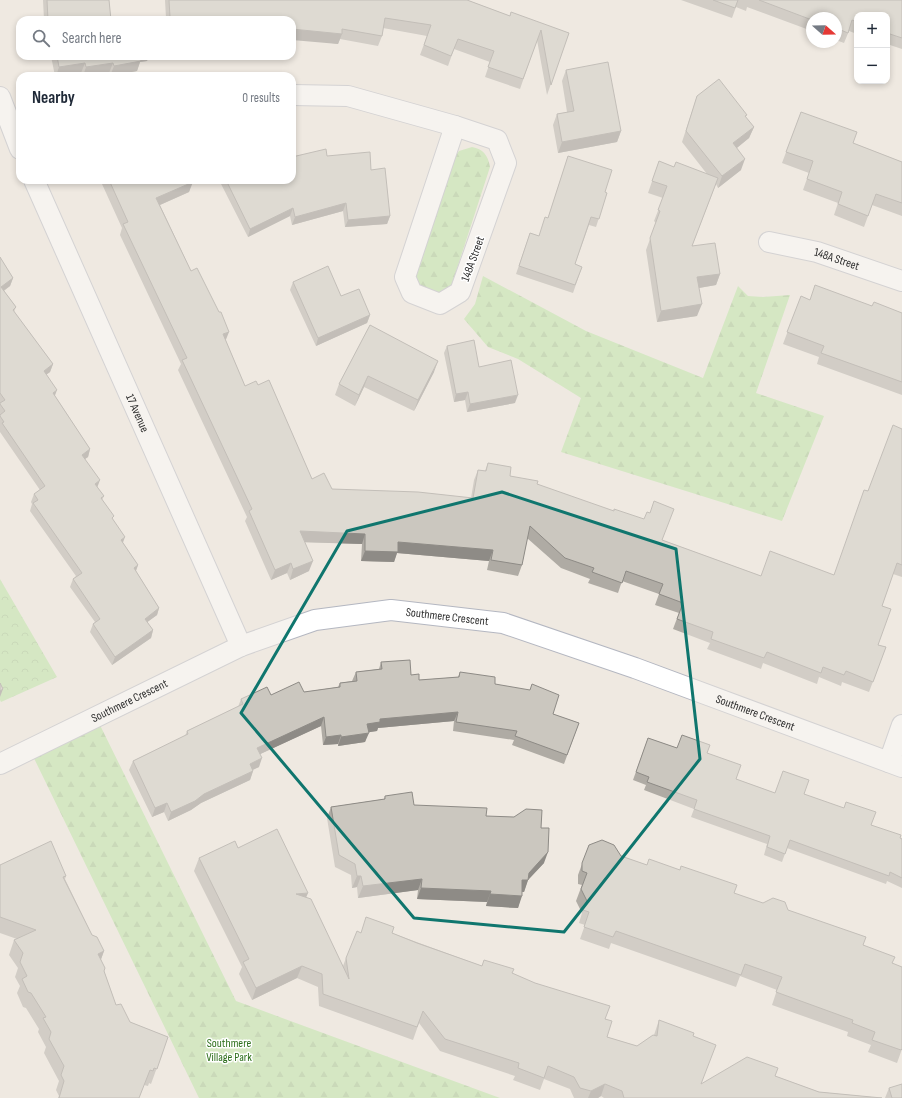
<!DOCTYPE html>
<meta charset="utf-8">
<style>
body{margin:0;font-family:"Sofia Sans Condensed",sans-serif;background:#f2f2f3;color:#1f2937}
.controls{position:absolute;right:12px;top:12px;display:grid;overflow:hidden;border-radius:8px;box-shadow:0 2px 6px #0003}
.controls button{width:36px;height:36px;display:grid;place-items:center;padding:0;border:0;border-bottom:1px solid #e0e1e3;background:#fff;color:#1f2937;font:20px sans-serif}
.compass{position:absolute;left:806px;top:12px;width:36px;height:36px;border-radius:50%;background:#fff;box-shadow:0 2px 6px #0003;rotate:110deg}
.list{margin:0;padding:0;list-style:none}
h2{display:flex;justify-content:space-between;align-items:center;height:52px;margin:0;padding:0 16px;font-size:17px}
h2 small{font-size:13px;font-weight:400;color:#747a83}
.icon{flex:none;width:22px;height:22px;fill:none;stroke:currentColor;stroke-width:2;stroke-linecap:round;stroke-linejoin:round}
.map{position:relative;flex:none;width:902px;height:1098px;overflow:hidden}
.search{position:absolute;background:#fff;box-shadow:0 2px 6px #0003;left:16px;top:16px;width:280px;height:44px;display:flex;align-items:center;gap:10px;box-sizing:border-box;padding:0 14px;border-radius:12px;color:#747a83;font-size:15px}
.panel{position:absolute;background:#fff;box-shadow:0 2px 6px #0003;left:16px;top:72px;width:280px;height:112px;border-radius:12px}
.map>svg:first-child{display:block}
.forest{fill:url(#forest-firs)}
.park{fill:url(#park-crowns)}
.lines{fill:none;stroke-linecap:round;stroke-linejoin:round}
.street-casing{stroke:#b4b7c1;stroke-width:22}
.street{stroke:#fff;stroke-width:20}
.wall{fill:#afaba4}
.shaded-wall{fill:#8e8b86}
.building{fill:#cbc7bf;stroke:#8e8b86}
.marked{fill:none;stroke:#0f766e;stroke-width:3;stroke-linejoin:round}
.labels{text-anchor:middle;dominant-baseline:central;stroke-width:3;stroke-linejoin:round;paint-order:stroke}
.street-label{font-size:12px;fill:#2e2e2e;stroke:#fff}
.park-label{font-size:12px;fill:#2c6e1b;stroke:#fff}
</style>
<div class="map">
<svg width="902" height="1098" viewBox="0 0 902 1098">
<defs>
<pattern id="forest-firs" width="22" height="20" patternUnits="userSpaceOnUse"><rect width="22" height="20" fill="#b6e59e"/><path d="M5 1l3.5 6h-7zM16 11l3.5 6h-7z" fill="#9dc588"/></pattern>
<pattern id="park-crowns" width="20" height="18" patternUnits="userSpaceOnUse"><rect width="20" height="18" fill="#b6e59e"/><path d="M2 6a3 3 0 1 1 6 0M12 15a3 3 0 1 1 6 0" fill="none" stroke="#9dc588"/></pattern>
</defs>
<rect width="100%" height="100%" fill="#efe9e1"/>
<path class="forest" d="M 472,147 C 483,149 488,155 490,167 L 451,287 L 444,294 L 419,290 L 415,273 L 456,155 L 459,151 Z
M 483,276 L 586,331 L 703,378 L 738,286 L 748,296 L 763,297 L 790,295 L 756,393 L 824,416 L 782,521 L 561,452 L 581,398 L 518,359 L 488,347 L 464,319 L 475,304 Z
M 96,717 L 236,1001 L 500,1098 L 199,1098 L 30,750 Z"/>
<path class="park" d="M 0,579 L 57,677 L 1,702 L 0,700 Z"/>
<g class="lines">
<defs>
<g id="street">
<path d="M 292,95 L 348,96 L 455,126"/>
<path d="M 0,97 L 20,149"/>
<path d="M 455,126 L 497,140 L 506,163 L 460,292 L 440,304 L 412,293 L 405,277 Z"/>
<path id="s1" d="M 34,180 L 241,646"/>
<path id="s2" d="M 769,242 L 817,252 L 902,281"/>
<path d="M 889,762 L 902,725"/>
<path id="s3" d="M 0,764 L 241,646 L 315,620 L 391,610 L 503,623 L 635,668 L 902,767"/>
</g>
</defs>
<use href="#street" class="street-casing"/>
<use href="#street" class="street"/>
</g>
<path class="wall" d="M 43,0 L 109,0 L 111,20 L 44,20 Z
M 165,0 L 467,0 L 510,16 L 569,33 L 547,95 L 537,40 L 520,89 L 485,77 L 490,62 L 454,49 L 448,66 L 420,55 L 427,36 L 383,28 L 382,36 L 378,46 L 340,39 L 338,44 L 166,18 Z
M 681,0 L 902,0 L 902,49 L 887,44 L 887,15 L 857,15 L 857,34 L 849,31 L 844,43 L 836,40 L 836,18 L 812,18 L 812,31 L 747,7 L 746,11 L 736,7 L 732,18 Z
M 51,56 L 149,56 L 147,61 L 140,62 L 137,71 L 110,76 L 109,73 L 91,76 L 82,76 L 81,73 L 64,76 L 55,76 Z
M 566,70 L 621,131 L 617,142 L 558,153 L 553,125 L 557,114 L 567,112 L 562,81 Z
M 697,96 L 746,118 L 754,127 L 749,138 L 737,148 L 741,170 L 718,188 L 716,184 L 692,246 L 720,274 L 716,285 L 699,288 L 697,316 L 657,322 L 646,250 L 656,223 L 654,221 L 663,198 L 648,193 L 659,161 L 674,167 L 707,174 L 682,142 Z
M 801,112 L 853,143 L 902,162 L 902,216 L 872,205 L 864,227 L 834,215 L 838,203 L 803,190 L 809,173 L 782,163 Z
M 327,156 L 371,170 L 390,216 L 387,224 L 345,227 L 343,211 L 292,225 L 290,216 L 248,237 L 219,180 L 292,180 Z
M 568,156 L 605,192 L 607,193 L 596,227 L 589,225 L 575,264 L 582,267 L 573,293 L 516,274 L 530,233 L 539,236 L 548,218 Z
M 104,180 L 192,180 L 189,192 L 160,205 L 191,271 L 226,341 L 245,386 L 258,385 L 312,479 L 332,489 L 471,498 L 474,480 L 478,470 L 485,471 L 488,463 L 510,476 L 537,484 L 662,540 L 761,576 L 834,575 L 868,491 L 902,429 L 902,577 L 893,574 L 882,606 L 878,645 L 886,647 L 869,692 L 842,682 L 841,686 L 819,677 L 817,684 L 763,663 L 761,669 L 707,649 L 710,643 L 673,629 L 679,613 L 655,605 L 659,594 L 622,581 L 618,593 L 588,583 L 590,579 L 561,568 L 527,538 L 522,565 L 518,576 L 487,570 L 489,561 L 397,553 L 394,562 L 361,561 L 362,544 L 305,542 L 309,571 L 290,580 L 287,573 L 271,580 L 245,521 L 247,517 L 178,370 L 181,364 L 120,235 L 122,228 L 102,184 Z
M 0,257 L 13,278 L 10,286 L 4,291 L 16,307 L 14,312 L 53,364 L 50,372 L 46,375 L 55,396 L 90,449 L 88,457 L 85,459 L 97,487 L 104,496 L 102,500 L 113,520 L 123,543 L 138,565 L 136,571 L 159,608 L 157,615 L 147,622 L 153,630 L 151,638 L 112,665 L 90,632 L 93,624 L 95,622 L 70,587 L 73,579 L 76,576 L 30,511 L 32,504 L 31,502 L 34,494 L 40,490 L 0,432 Z
M 293,282 L 341,296 L 370,315 L 367,323 L 316,346 L 290,290 Z
M 801,296 L 810,300 L 872,306 L 902,313 L 902,395 L 817,364 L 819,357 L 783,344 Z
M 370,325 L 434,372 L 414,411 L 364,387 L 355,406 L 335,395 L 339,384 Z
M 447,346 L 479,367 L 515,403 L 467,412 L 465,400 L 454,402 L 444,353 Z
M 381,662 L 411,675 L 419,680 L 458,677 L 460,672 L 495,684 L 553,714 L 579,723 L 564,764 L 512,745 L 514,740 L 453,731 L 454,721 L 378,728 L 377,731 L 368,732 L 365,742 L 338,746 L 338,744 L 323,745 L 321,726 L 260,754 L 259,767 L 252,770 L 253,771 L 250,780 L 201,803 L 191,810 L 168,821 L 164,812 L 152,817 L 129,770 L 133,761 L 185,736 L 187,731 L 238,707 L 241,699 L 271,695 L 304,692 L 338,687 L 340,683 L 352,681 L 356,672 L 379,669 Z
M 648,738 L 677,748 L 707,753 L 736,779 L 775,793 L 804,794 L 902,839 L 902,888 L 887,881 L 886,884 L 787,848 L 782,862 L 764,855 L 767,844 L 691,817 L 694,809 L 644,790 L 646,785 L 633,780 Z
M 385,796 L 414,805 L 486,816 L 541,828 L 544,863 L 528,880 L 524,892 L 522,892 L 518,908 L 486,906 L 487,902 L 417,899 L 418,890 L 358,898 L 357,887 L 352,888 L 351,875 L 335,867 L 327,818 L 331,807 L 384,799 Z
M 589,845 L 621,856 L 647,865 L 763,903 L 788,910 L 863,945 L 892,963 L 902,1049 L 897,1063 L 868,1052 L 871,1045 L 847,1036 L 848,1032 L 772,1005 L 777,990 L 740,976 L 736,987 L 611,943 L 609,949 L 580,939 L 585,925 L 579,923 L 582,913 L 576,901 L 582,885 L 578,884 L 578,875 Z
M 238,848 L 306,897 L 343,966 L 346,958 L 361,933 L 392,933 L 482,966 L 512,973 L 606,1019 L 607,1037 L 637,1046 L 654,1035 L 659,1020 L 693,1036 L 701,1084 L 775,1076 L 819,1092 L 882,1098 L 604,1098 L 601,1096 L 598,1098 L 574,1098 L 570,1089 L 544,1079 L 540,1090 L 513,1080 L 515,1076 L 440,1051 L 419,1023 L 413,1040 L 319,1006 L 318,987 L 297,978 L 252,1000 L 239,974 L 242,967 L 194,871 L 199,858 Z
M 0,865 L 66,876 L 65,879 L 92,935 L 104,951 L 101,959 L 104,971 L 116,1005 L 130,1022 L 168,1037 L 151,1084 L 149,1083 L 148,1086 L 144,1085 L 139,1098 L 58,1098 L 59,1096 L 56,1090 L 59,1081 L 44,1053 L 46,1047 L 38,1032 L 39,1029 L 26,1008 L 23,1007 L 17,993 L 20,986 L 15,977 L 18,968 L 9,955 L 14,940 L 17,939 L 0,933 Z
M 889,1088 L 902,1098 L 885,1098 Z"/>
<path class="shaded-wall" d="M 292,29 L 342,34 L 338,44 L 292,40 Z
M 138,56 L 149,56 L 147,61 L 140,62 L 137,71 L 110,76 L 114,66 Z
M 85,63 L 81,73 L 64,76 L 56,76 L 59,67 Z
M 113,63 L 109,73 L 91,76 L 83,76 L 86,67 Z
M 754,127 L 749,138 L 728,155 L 733,143 Z
M 621,131 L 617,142 L 558,153 L 562,142 Z
M 745,159 L 741,170 L 718,188 L 722,176 Z
M 193,182 L 189,192 L 153,208 L 156,198 Z
M 346,203 L 343,211 L 292,225 L 295,217 Z
M 293,208 L 290,216 L 248,237 L 250,229 Z
M 390,216 L 387,224 L 345,227 L 348,220 Z
M 720,274 L 716,285 L 693,289 L 697,277 Z
M 13,278 L 10,286 L 0,293 L 1,287 Z
M 702,304 L 697,316 L 657,322 L 661,311 Z
M 370,315 L 367,323 L 316,346 L 318,338 Z
M 229,332 L 225,342 L 223,334 Z
M 438,361 L 434,372 L 414,411 L 418,400 Z
M 53,364 L 50,372 L 41,378 L 44,371 Z
M 368,376 L 364,387 L 355,406 L 359,395 Z
M 57,390 L 54,398 L 53,393 Z
M 468,392 L 465,400 L 454,402 L 456,394 Z
M 518,395 L 515,403 L 467,412 L 470,404 Z
M 90,449 L 88,457 L 79,463 L 82,455 Z
M 100,480 L 97,488 L 95,484 Z
M 300,531 L 365,534 L 362,544 L 296,542 Z
M 125,537 L 122,545 L 121,540 Z
M 398,542 L 493,550 L 489,561 L 397,553 L 394,562 L 361,561 L 365,551 Z
M 313,561 L 309,571 L 290,580 L 293,569 Z
M 291,563 L 287,573 L 271,580 L 275,570 Z
M 138,565 L 135,573 L 134,568 Z
M 159,608 L 157,615 L 142,626 L 145,619 Z
M 153,630 L 151,638 L 112,665 L 115,657 Z
M 3,689 L 0,697 L 0,691 Z
M 458,712 L 454,721 L 378,728 L 377,731 L 364,733 L 367,724 L 380,719 Z
M 324,717 L 321,726 L 254,757 L 257,748 Z
M 369,733 L 365,742 L 338,746 L 341,737 Z
M 341,735 L 338,744 L 323,745 L 326,737 Z
M 262,758 L 259,767 L 246,773 L 250,764 Z
M 253,771 L 250,780 L 201,803 L 191,810 L 168,821 L 171,812 L 204,794 Z
M 167,803 L 164,812 L 152,817 L 155,808 Z
M 548,852 L 544,863 L 528,880 L 524,892 L 518,891 L 522,880 Z
M 357,876 L 361,876 L 357,887 L 352,888 Z
M 422,879 L 418,890 L 358,898 L 363,886 Z
M 421,888 L 491,891 L 487,902 L 417,899 Z
M 308,893 L 303,905 L 296,894 Z
M 490,894 L 522,896 L 518,908 L 486,906 Z
M 104,951 L 99,965 L 98,954 Z
M 302,966 L 297,978 L 252,1000 L 256,988 Z
M 605,1084 L 601,1096 L 598,1098 L 588,1098 L 591,1091 Z"/>
<path class="building" d="M 47,0 L 109,0 L 111,20 L 48,20 Z
M 169,0 L 467,0 L 510,16 L 511,12 L 569,33 L 551,85 L 541,30 L 523,79 L 488,67 L 494,51 L 458,39 L 451,56 L 424,45 L 431,25 L 385,18 L 382,36 L 342,29 L 342,34 L 292,29 L 292,20 L 150,20 L 170,17 Z
M 713,0 L 738,0 L 735,8 Z
M 759,0 L 902,0 L 902,38 L 887,33 L 887,15 L 857,15 L 857,22 L 852,20 L 848,33 L 836,28 L 836,18 L 812,18 L 812,20 Z
M 57,56 L 140,56 L 141,61 L 114,66 L 113,63 L 86,67 L 85,63 L 59,67 Z
M 608,62 L 621,131 L 562,142 L 557,114 L 574,111 L 566,70 Z
M 719,79 L 747,115 L 745,116 L 754,127 L 733,143 L 745,159 L 722,176 L 686,131 L 697,96 Z
M 801,112 L 857,132 L 853,143 L 902,162 L 902,203 L 876,194 L 868,216 L 838,204 L 842,192 L 807,179 L 813,161 L 786,152 Z
M 326,149 L 327,156 L 370,152 L 371,170 L 385,168 L 390,216 L 348,220 L 346,203 L 295,217 L 293,208 L 250,229 L 226,180 L 292,180 L 292,157 Z
M 568,156 L 612,170 L 605,192 L 607,193 L 599,219 L 591,217 L 575,264 L 582,267 L 575,285 L 519,266 L 530,233 L 539,236 L 545,217 L 548,218 Z
M 659,161 L 674,167 L 676,162 L 718,178 L 692,246 L 715,243 L 720,274 L 697,277 L 702,304 L 661,311 L 650,238 L 660,211 L 658,210 L 667,186 L 652,181 Z
M 109,180 L 192,180 L 193,182 L 156,198 L 191,271 L 197,268 L 219,312 L 221,312 L 229,332 L 223,334 L 245,386 L 256,381 L 258,385 L 269,380 L 312,479 L 324,473 L 332,489 L 418,492 L 473,498 L 478,470 L 486,471 L 488,463 L 511,467 L 510,476 L 538,481 L 537,484 L 614,511 L 614,509 L 644,519 L 647,512 L 650,513 L 654,501 L 674,509 L 662,540 L 761,576 L 770,551 L 834,575 L 864,490 L 868,491 L 893,425 L 902,429 L 902,565 L 897,563 L 882,606 L 891,609 L 878,645 L 886,647 L 873,682 L 846,671 L 844,675 L 823,667 L 821,673 L 767,652 L 764,658 L 711,639 L 713,632 L 677,619 L 683,603 L 659,594 L 663,584 L 626,571 L 622,583 L 592,572 L 594,568 L 565,558 L 530,526 L 522,565 L 491,560 L 493,550 L 398,542 L 398,552 L 365,551 L 365,534 L 300,531 L 313,561 L 293,569 L 291,563 L 275,570 L 249,511 L 252,509 L 182,360 L 187,358 L 123,224 L 128,222 Z
M 0,257 L 13,278 L 1,287 L 16,307 L 13,310 L 53,364 L 44,371 L 57,390 L 53,393 L 90,449 L 82,455 L 100,480 L 95,484 L 104,496 L 101,498 L 114,516 L 112,518 L 125,537 L 121,540 L 138,565 L 134,568 L 159,608 L 145,619 L 153,630 L 115,657 L 93,624 L 100,619 L 73,579 L 82,573 L 33,503 L 38,500 L 34,494 L 45,486 L 2,423 L 4,422 L 0,416 L 0,415 L 5,411 L 0,404 L 0,403 L 5,400 L 0,393 Z
M 328,266 L 341,296 L 359,289 L 370,315 L 318,338 L 293,282 Z
M 815,285 L 872,306 L 874,302 L 902,313 L 902,382 L 821,353 L 824,346 L 787,332 L 801,296 L 810,300 Z
M 370,325 L 438,361 L 418,400 L 368,376 L 359,395 L 339,384 Z
M 474,340 L 479,367 L 511,360 L 518,395 L 470,404 L 468,392 L 456,394 L 447,346 Z
M 410,660 L 411,675 L 419,674 L 419,680 L 459,677 L 460,672 L 495,677 L 495,684 L 530,690 L 532,684 L 559,695 L 553,714 L 579,723 L 567,755 L 515,736 L 517,731 L 456,722 L 458,712 L 380,719 L 380,722 L 367,724 L 369,733 L 341,737 L 341,735 L 326,737 L 324,717 L 257,748 L 262,758 L 250,764 L 253,771 L 204,794 L 195,801 L 171,812 L 167,803 L 155,808 L 133,761 L 188,734 L 187,731 L 243,704 L 241,699 L 267,687 L 271,695 L 299,682 L 304,692 L 340,687 L 340,683 L 357,681 L 356,672 L 382,669 L 381,662 Z
M 0,683 L 3,689 L 0,691 Z
M 682,735 L 710,745 L 707,753 L 741,765 L 736,779 L 775,793 L 783,771 L 809,780 L 804,794 L 844,808 L 846,802 L 876,812 L 871,825 L 901,835 L 900,838 L 902,839 L 902,878 L 890,872 L 889,876 L 790,840 L 785,854 L 767,847 L 770,836 L 694,809 L 697,800 L 647,782 L 649,777 L 636,772 L 648,738 L 677,748 Z
M 412,792 L 414,805 L 487,808 L 486,816 L 514,817 L 526,809 L 542,810 L 541,828 L 549,828 L 548,852 L 529,873 L 528,880 L 522,880 L 522,896 L 490,894 L 491,891 L 421,888 L 422,879 L 363,886 L 361,876 L 357,876 L 355,864 L 339,855 L 331,807 L 385,799 L 385,796 Z
M 277,829 L 308,893 L 296,894 L 311,899 L 349,979 L 346,958 L 357,931 L 361,933 L 366,917 L 394,927 L 392,933 L 417,943 L 482,966 L 484,960 L 514,969 L 512,973 L 535,983 L 610,1006 L 605,1019 L 612,1021 L 607,1037 L 637,1046 L 653,1035 L 657,1036 L 659,1020 L 694,1033 L 693,1036 L 716,1045 L 701,1084 L 747,1057 L 778,1068 L 775,1076 L 819,1092 L 882,1098 L 624,1098 L 622,1091 L 605,1084 L 591,1091 L 580,1088 L 574,1077 L 548,1066 L 544,1078 L 518,1068 L 519,1063 L 445,1039 L 423,1011 L 417,1027 L 323,994 L 322,974 L 302,966 L 256,988 L 243,962 L 249,959 L 199,858 L 235,841 L 238,848 Z
M 602,840 L 614,845 L 621,856 L 647,865 L 649,859 L 680,870 L 681,866 L 737,885 L 734,893 L 763,903 L 773,898 L 785,902 L 788,910 L 866,937 L 863,945 L 895,957 L 892,963 L 902,967 L 902,1049 L 901,1050 L 872,1040 L 875,1032 L 852,1023 L 853,1020 L 776,992 L 782,977 L 745,964 L 741,975 L 616,931 L 613,937 L 584,927 L 589,912 L 583,910 L 587,901 L 581,889 L 587,873 L 582,871 L 582,863 L 589,845 Z
M 51,841 L 66,876 L 63,877 L 92,935 L 97,937 L 104,951 L 98,954 L 105,968 L 104,971 L 116,1005 L 121,1004 L 130,1022 L 168,1037 L 157,1069 L 154,1068 L 153,1071 L 150,1070 L 139,1098 L 59,1098 L 64,1081 L 61,1075 L 64,1066 L 49,1039 L 51,1032 L 43,1018 L 46,1017 L 31,993 L 28,992 L 22,979 L 27,976 L 20,962 L 23,953 L 14,940 L 36,930 L 0,917 L 0,865 Z
M 902,1084 L 902,1098 L 892,1098 L 889,1088 Z"/>
<path d="M0 0H902V1098H0ZM 502,492 L 676,549 L 700,759 L 564,932 L 414,918 L 241,713 L 347,531 Z" fill="#efe9e1" fill-opacity=".55" fill-rule="evenodd"/>
<path class="marked" d="M 502,492 L 676,549 L 700,759 L 564,932 L 414,918 L 241,713 L 347,531 Z"/>
<g class="labels">
<g class="street-label">
<text transform="translate(473 259) rotate(-70)">148A Street</text>
<text stroke="none"><textPath href="#s2" startOffset="70">148A Street</textPath></text>
<text stroke="none"><textPath href="#s1" startOffset="255">17 Avenue</textPath></text>
<text stroke="none"><textPath href="#s3" startOffset="480">Southmere Crescent</textPath></text>
<text stroke="none"><textPath href="#s3" startOffset="144">Southmere Crescent</textPath></text>
<text stroke="none"><textPath href="#s3" startOffset="804">Southmere Crescent</textPath></text>
</g>
<g class="park-label">
<text x="229" y="1043">Southmere<tspan x="229" dy="14">Village Park</tspan></text>
</g>
</g>
</svg>
<div class="controls">
<button>+</button>
<button>−</button>
</div>
<svg class="compass" viewBox="-18 -18 36 36"><path d="M0-13l5 13h-10z" fill="#e53935"/><path d="M0 13l5-13h-10z" fill="#747a83"/></svg>
<div class="search"><svg class="icon" aria-label="search" viewBox="0 0 24 24"><circle cx="10" cy="10" r="6"/><path d="M15 15l6 6"/></svg>Search here</div>
<section class="panel">
<h2>Nearby<small>0 results</small></h2>
<ul class="list">
</ul>
</section>
</div>
